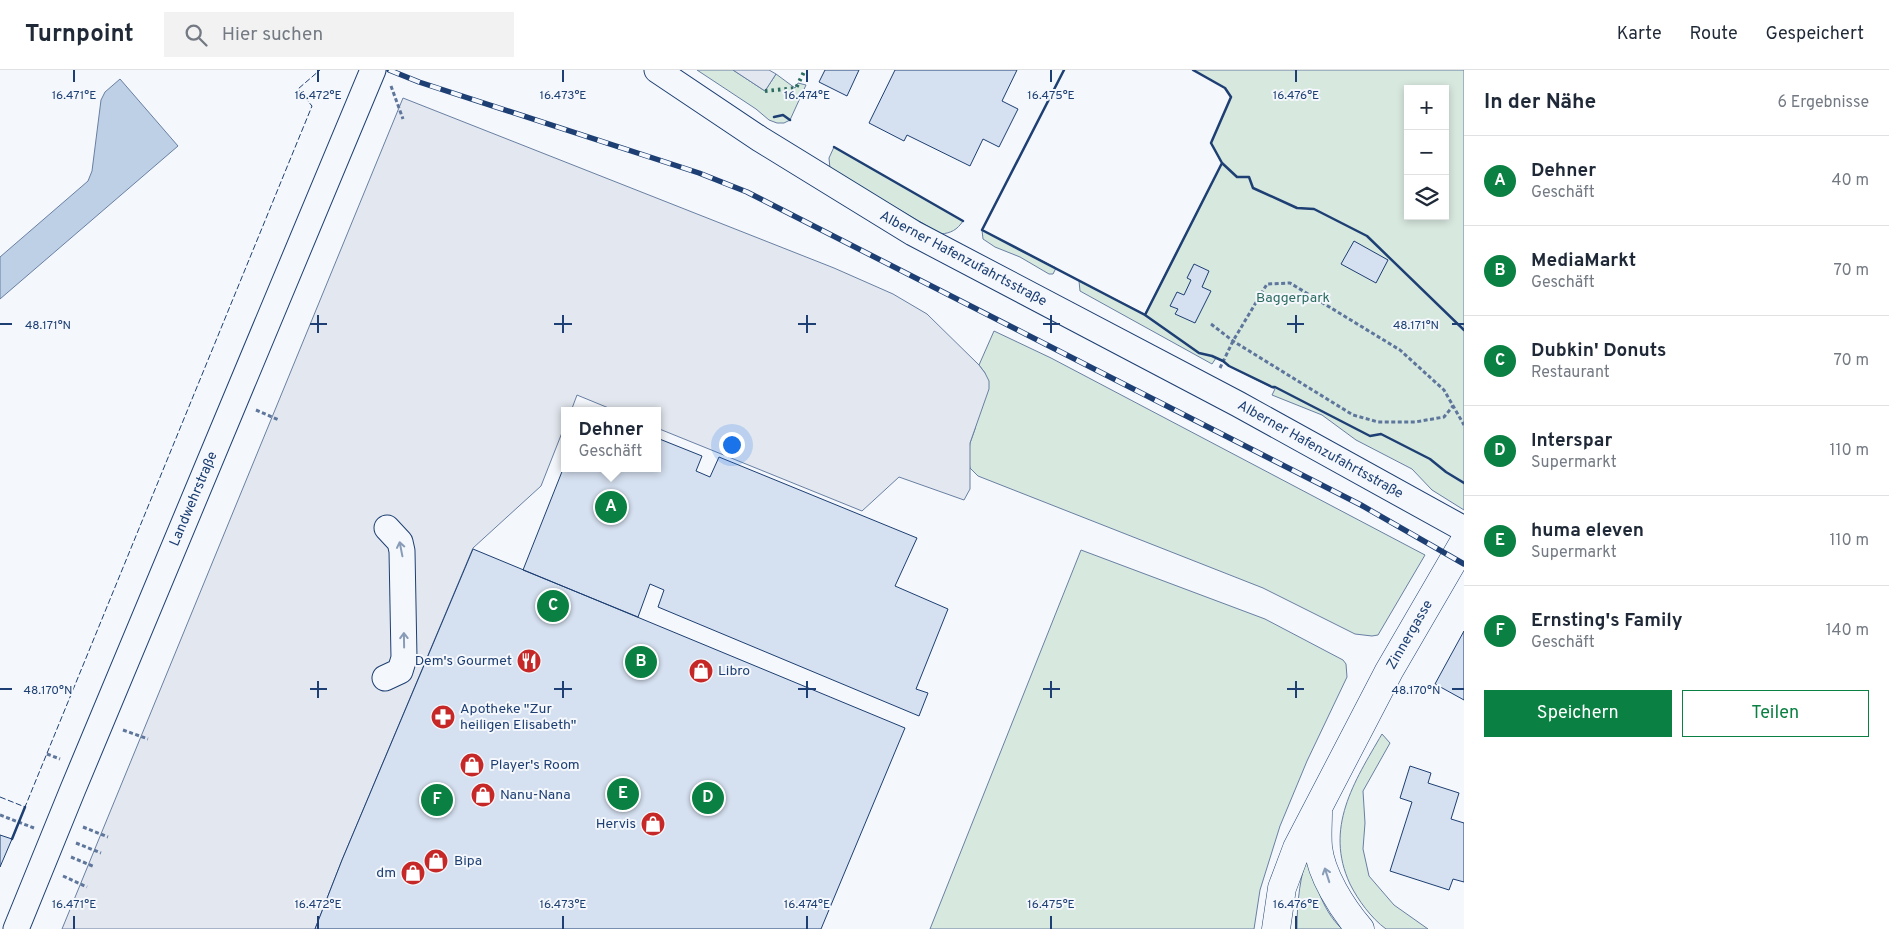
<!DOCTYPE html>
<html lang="de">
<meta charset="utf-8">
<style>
body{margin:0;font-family:Overpass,sans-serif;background:#f2f2f3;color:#1f2937}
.controls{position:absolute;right:15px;top:15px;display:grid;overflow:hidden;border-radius:0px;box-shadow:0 2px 8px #0003}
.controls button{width:45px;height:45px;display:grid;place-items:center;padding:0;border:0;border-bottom:1px solid #e0e1e3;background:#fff;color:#1f2937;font:25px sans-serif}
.you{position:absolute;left:731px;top:374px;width:18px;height:18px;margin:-12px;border:4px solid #fff;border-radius:50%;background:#1a73e8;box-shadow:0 0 0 8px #1a73e833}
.badge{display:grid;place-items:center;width:32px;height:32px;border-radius:50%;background:#0b8043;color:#fff;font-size:16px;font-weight:700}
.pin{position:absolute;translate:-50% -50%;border:2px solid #fff;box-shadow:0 1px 5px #0006}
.popup{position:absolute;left:561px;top:337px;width:100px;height:65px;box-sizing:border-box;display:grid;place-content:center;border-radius:0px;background:#fff;filter:drop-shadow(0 1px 4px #0005);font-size:16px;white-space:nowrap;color:#747a83}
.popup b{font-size:19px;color:#1f2937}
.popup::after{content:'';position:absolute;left:50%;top:100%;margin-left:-10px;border:10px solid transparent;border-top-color:#fff}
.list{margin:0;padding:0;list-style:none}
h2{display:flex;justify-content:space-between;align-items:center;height:65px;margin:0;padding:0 20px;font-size:21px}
h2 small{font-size:16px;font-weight:400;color:#747a83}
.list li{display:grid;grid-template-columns:32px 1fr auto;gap:15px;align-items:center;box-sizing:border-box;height:90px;padding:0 20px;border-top:1px solid #e0e1e3}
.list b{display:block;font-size:19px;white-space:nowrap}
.list p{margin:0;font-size:16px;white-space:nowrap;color:#747a83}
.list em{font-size:16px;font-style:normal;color:#747a83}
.actions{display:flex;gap:10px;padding:15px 20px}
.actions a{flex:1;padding:11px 0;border:1px solid #0b8043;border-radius:0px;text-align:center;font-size:18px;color:#0b8043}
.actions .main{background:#0b8043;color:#fff}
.icon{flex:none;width:28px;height:28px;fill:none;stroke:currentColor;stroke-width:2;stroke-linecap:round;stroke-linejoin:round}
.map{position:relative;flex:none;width:1464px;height:859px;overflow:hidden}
header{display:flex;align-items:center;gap:30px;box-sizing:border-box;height:70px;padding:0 25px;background:#fff;border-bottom:1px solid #e0e1e3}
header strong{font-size:24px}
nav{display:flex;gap:28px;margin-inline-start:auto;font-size:18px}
.search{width:350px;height:45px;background:#f2f2f3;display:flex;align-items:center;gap:12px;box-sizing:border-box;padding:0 18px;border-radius:0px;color:#747a83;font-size:19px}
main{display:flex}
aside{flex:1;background:#fff}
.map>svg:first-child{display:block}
.green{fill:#d7e8df;stroke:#687fa3;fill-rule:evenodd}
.parking{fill:#e3e8f0;stroke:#687fa3}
.water{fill:#bed0e5;stroke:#687fa3}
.building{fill:#d5e0f0;stroke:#1d3f73}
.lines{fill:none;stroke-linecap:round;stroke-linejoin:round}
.minor-casing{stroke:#1d3f73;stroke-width:27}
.major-casing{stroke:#1d3f73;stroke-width:29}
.path{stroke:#5e769c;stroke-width:3;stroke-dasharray:4 2.5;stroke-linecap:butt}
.minor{stroke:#f4f7fb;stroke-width:25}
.major{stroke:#f4f7fb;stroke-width:28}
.rail-casing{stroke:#1d3f73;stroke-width:5.5}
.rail{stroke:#f4f7fb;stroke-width:4;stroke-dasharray:11;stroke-linecap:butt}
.hedge{stroke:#2c6c60;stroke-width:4;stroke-dasharray:2.5 4;stroke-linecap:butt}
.fence{stroke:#1d3f73;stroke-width:1;stroke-dasharray:6 2.5;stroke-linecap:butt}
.wall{stroke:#1d3f73;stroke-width:2.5}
.oneway{stroke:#889bb7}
.ticks{fill:none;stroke:#1d3f73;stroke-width:2}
.labels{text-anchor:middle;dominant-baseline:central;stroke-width:4;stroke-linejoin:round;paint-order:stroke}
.street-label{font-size:14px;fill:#1d3f73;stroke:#f4f7fb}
.park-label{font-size:14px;fill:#2c6c60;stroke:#f4f7fb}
.poi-label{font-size:14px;fill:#1d3f73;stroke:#f4f7fb;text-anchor:start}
.ticks-label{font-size:12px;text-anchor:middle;fill:#1d3f73;stroke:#f4f7fb;stroke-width:4;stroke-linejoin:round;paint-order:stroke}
</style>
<header>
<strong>Turnpoint</strong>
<div class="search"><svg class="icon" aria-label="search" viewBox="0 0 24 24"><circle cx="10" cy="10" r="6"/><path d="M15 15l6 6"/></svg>Hier suchen</div>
<nav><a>Karte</a><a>Route</a><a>Gespeichert</a></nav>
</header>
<main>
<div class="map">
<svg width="1464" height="859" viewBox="0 0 1464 859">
<rect width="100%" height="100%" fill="#f4f7fb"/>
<path class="green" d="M 697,0 L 733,0 L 765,21 L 776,4 L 795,18 L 798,13 L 806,15 L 790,50 L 784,53 L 777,53 L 769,50 L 756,39 Z
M 1193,0 L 1464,0 L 1464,440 L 1432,420 L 1412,399 L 1356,370 L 1322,345 L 1272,325 L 1275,319 L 1229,296 L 1223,291 L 1216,288 L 1212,294 L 1080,221 L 1079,211 L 1145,244 L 1222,93 L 1211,73 L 1231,27 L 1225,18 ZM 1408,19 L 1445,19 L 1445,146 L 1408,146 Z
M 834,77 L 963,151 C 957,160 951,163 941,164 L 830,99 L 829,88 Z
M 982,160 L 1056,198 L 1053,204 L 1049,204 L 1020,187 L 995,177 L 983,169 Z
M 994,261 L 1051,288 L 1425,485 L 1378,565 L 1372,566 L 1355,564 L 1263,518 L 978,406 L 970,398 L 968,386 L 970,373 L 975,359 L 985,303 L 979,295 Z
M 1081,480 L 1265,549 L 1343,590 L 1346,594 L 1347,607 L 1307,691 L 1280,756 L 1260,820 L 1254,859 L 930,859 Z
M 1382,664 L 1390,673 L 1363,721 L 1365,753 L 1363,779 L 1369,806 L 1394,835 L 1428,859 L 1386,859 C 1371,848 1358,830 1350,814 C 1324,758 1354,712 1382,664 Z
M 1309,780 C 1314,809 1320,838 1342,859 L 1297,859 C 1297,831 1300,806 1309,780 Z"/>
<path class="parking" d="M 733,0 L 769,0 L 776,4 L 765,21 Z
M 403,28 L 834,198 L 893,224 L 927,244 L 979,295 L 985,303 L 989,311 L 989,319 L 970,373 L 970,419 L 964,430 L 899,407 L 862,441 L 657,358 L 657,341 L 616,341 L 577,325 L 571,341 L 565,341 L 565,355 L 541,416 L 473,478 L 342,790 L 315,859 L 62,859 Z"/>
<path class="water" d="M 120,9 L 178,76 L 0,229 L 0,187 L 88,111 L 92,101 L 101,30 L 105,22 Z"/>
<path class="building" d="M 825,0 L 859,0 L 847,26 L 819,12 Z
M 895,0 L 1017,0 L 1002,31 L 1018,39 L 999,77 L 983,69 L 970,96 L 907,65 L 904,71 L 869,53 Z
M 1354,171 L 1388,190 L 1376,213 L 1341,194 Z
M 1194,194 L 1209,201 L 1202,217 L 1211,221 L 1195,253 L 1175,244 L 1178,239 L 1170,236 L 1177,222 L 1184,225 L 1191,210 L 1187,208 Z
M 657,368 L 702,386 L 696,401 L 710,407 L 719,387 L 917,468 L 895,516 L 948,539 L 916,619 L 928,623 L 919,646 L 658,537 L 664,520 L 650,514 L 638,547 L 523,500 L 565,394 L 565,398 L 657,398 Z
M 473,479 L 905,658 L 821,859 L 315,859 L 342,790 Z
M 1464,561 L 1464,630 L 1435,614 Z
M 1410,696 L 1431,703 L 1428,713 L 1459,723 L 1451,749 L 1464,753 L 1464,812 L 1453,809 L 1449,820 L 1390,801 L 1412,732 L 1400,728 Z
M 0,765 L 12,769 L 0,797 Z"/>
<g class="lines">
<defs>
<path id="minor" d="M 657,0 L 760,69 L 913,163 L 1238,334 L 1464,459
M 385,608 L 400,601 L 404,588 L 402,481 L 400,472 L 387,458
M 16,859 L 73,719 L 373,0"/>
<path id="major" d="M 1318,742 C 1318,753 1317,765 1318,777 C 1321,805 1342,838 1360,859
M 1276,859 L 1282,818 L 1297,778 L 1389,601 L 1464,472"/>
</defs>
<use href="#minor" class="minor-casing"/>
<use href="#major" class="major-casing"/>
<path class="path" d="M 391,16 L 403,49
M 1211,254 L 1233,271 L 1353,345 L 1378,352 L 1415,352 L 1444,347 L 1453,336
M 1220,298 L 1233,271 L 1267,214 L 1290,213 L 1400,280 L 1444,320 L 1464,355
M 256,340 L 279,350
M 123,660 L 148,669
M 47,684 L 60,689
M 0,745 L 34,758
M 83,757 L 108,767
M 76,773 L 101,783
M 71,787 L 95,797
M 63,806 L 87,817"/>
<use href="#minor" class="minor"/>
<use href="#major" class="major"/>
<defs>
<path id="rail" d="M 389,0 L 419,12 L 699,103 L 747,122 L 1361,435 L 1464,494"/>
</defs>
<use href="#rail" class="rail-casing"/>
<use href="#rail" class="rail"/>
<path class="hedge" d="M 765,21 L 796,18 L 805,0"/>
<path class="fence" d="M 0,727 L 25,737 L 312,36 L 298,19 L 320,0"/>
<path class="wall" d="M 1064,0 L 982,160 L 1145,245 L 1222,93 L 1211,73 L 1231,27 L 1225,18 L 1193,0
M 774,47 L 783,45 L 790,50
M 834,77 L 963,151
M 1222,93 L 1237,107 L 1249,107 L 1253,118 L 1297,138 L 1314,139 L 1367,166 L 1464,260
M 1145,245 L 1199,283 L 1212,286 L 1223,291 L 1229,296 L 1272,317 L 1275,317 L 1370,366 L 1381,364 L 1430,389 L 1446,402 L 1464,413
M 12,769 L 25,737"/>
</g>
<defs><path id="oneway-shaft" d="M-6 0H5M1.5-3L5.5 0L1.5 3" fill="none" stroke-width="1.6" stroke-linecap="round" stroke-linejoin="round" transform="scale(1.25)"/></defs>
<g class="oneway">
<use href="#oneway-shaft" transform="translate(401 479) rotate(-101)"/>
<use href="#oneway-shaft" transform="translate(404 570) rotate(-91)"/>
<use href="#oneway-shaft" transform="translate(1327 805) rotate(-108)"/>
</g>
<path class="ticks" d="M 74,0 L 74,12M 318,0 L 318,12M 563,0 L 563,12M 807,0 L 807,12M 1051,0 L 1051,12M 1296,0 L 1296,12M 318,245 L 318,263M 563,245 L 563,263M 807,245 L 807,263M 1051,245 L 1051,263M 1296,245 L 1296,263M 0,254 L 12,254M 310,254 L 327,254M 554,254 L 572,254M 798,254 L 816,254M 1043,254 L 1060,254M 1287,254 L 1304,254M 1452,254 L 1464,254M 318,611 L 318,628M 563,611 L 563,628M 807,611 L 807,628M 1051,611 L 1051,628M 1296,611 L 1296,628M 0,619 L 12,619M 310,619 L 327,619M 554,619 L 572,619M 798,619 L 816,619M 1043,619 L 1060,619M 1287,619 L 1304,619M 1452,619 L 1464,619M 74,846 L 74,859M 318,846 L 318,859M 563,846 L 563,859M 807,846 L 807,859M 1051,846 L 1051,859M 1296,846 L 1296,859"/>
<defs>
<symbol id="restaurant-disc" viewBox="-11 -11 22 22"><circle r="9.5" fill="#c62828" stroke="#f4f7fb"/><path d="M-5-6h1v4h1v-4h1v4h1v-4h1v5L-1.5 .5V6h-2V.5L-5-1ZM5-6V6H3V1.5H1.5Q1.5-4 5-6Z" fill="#fff"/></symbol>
<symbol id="shop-disc" viewBox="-11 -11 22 22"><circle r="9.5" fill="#c62828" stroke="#f4f7fb"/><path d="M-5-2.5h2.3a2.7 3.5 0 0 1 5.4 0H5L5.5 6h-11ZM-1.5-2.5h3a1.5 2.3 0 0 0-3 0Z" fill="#fff"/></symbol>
<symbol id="pharmacy-disc" viewBox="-11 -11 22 22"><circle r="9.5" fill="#c62828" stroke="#f4f7fb"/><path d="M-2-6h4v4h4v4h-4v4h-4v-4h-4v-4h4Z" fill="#fff"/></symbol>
</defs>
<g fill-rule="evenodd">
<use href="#restaurant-disc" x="515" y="577" width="28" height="28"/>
<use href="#shop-disc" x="687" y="587" width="28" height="28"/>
<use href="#pharmacy-disc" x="429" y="633" width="28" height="28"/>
<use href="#shop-disc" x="458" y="681" width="28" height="28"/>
<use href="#shop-disc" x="469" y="711" width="28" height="28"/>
<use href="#shop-disc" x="639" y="740" width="28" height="28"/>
<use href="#shop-disc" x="422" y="777" width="28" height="28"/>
<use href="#shop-disc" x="399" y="789" width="28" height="28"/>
</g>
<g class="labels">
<g class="street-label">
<text transform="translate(963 189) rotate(28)">Alberner Hafenzufahrtsstraße</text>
<text transform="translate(1320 380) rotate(29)">Alberner Hafenzufahrtsstraße</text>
<text transform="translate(194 429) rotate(-67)">Landwehrstraße</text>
<text transform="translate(1410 565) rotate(-60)">Zinnergasse</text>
</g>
<g class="park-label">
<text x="1293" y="228">Baggerpark</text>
</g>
<g class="poi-label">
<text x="512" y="591" text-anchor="end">Dem's Gourmet</text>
<text x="718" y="601">Libro</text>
<text x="460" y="639">Apotheke "Zur<tspan x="460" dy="16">heiligen Elisabeth"</tspan></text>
<text x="490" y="695">Player's Room</text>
<text x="500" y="725">Nanu-Nana</text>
<text x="636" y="754" text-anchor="end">Hervis</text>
<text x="454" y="791">Bipa</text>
<text x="396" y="803" text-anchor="end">dm</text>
</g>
</g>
<g class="ticks-label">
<text x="74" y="29">16.471°E</text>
<text x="318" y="29">16.472°E</text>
<text x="563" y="29">16.473°E</text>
<text x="807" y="29">16.474°E</text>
<text x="1051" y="29">16.475°E</text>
<text x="1296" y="29">16.476°E</text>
<text x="48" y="259">48.171°N</text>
<text x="1416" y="259">48.171°N</text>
<text x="48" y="624">48.170°N</text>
<text x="1416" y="624">48.170°N</text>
<text x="74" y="838">16.471°E</text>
<text x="318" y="838">16.472°E</text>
<text x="563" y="838">16.473°E</text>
<text x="807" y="838">16.474°E</text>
<text x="1051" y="838">16.475°E</text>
<text x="1296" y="838">16.476°E</text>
</g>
</svg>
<div class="controls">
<button>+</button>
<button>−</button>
<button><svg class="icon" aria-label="layers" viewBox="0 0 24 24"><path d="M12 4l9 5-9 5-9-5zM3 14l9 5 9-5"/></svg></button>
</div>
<div class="you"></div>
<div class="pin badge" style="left:611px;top:437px">A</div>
<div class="popup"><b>Dehner</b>Geschäft</div>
<div class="pin badge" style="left:641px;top:592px">B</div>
<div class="pin badge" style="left:553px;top:536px">C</div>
<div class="pin badge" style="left:708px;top:728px">D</div>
<div class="pin badge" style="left:623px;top:724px">E</div>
<div class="pin badge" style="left:437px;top:730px">F</div>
</div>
<aside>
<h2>In der Nähe<small>6 Ergebnisse</small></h2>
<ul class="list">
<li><span class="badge">A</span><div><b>Dehner</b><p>Geschäft</p></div><em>40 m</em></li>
<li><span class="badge">B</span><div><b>MediaMarkt</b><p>Geschäft</p></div><em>70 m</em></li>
<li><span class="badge">C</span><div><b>Dubkin' Donuts</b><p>Restaurant</p></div><em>70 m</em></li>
<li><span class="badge">D</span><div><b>Interspar</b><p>Supermarkt</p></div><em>110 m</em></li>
<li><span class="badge">E</span><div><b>huma eleven</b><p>Supermarkt</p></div><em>110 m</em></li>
<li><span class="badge">F</span><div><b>Ernsting's Family</b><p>Geschäft</p></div><em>140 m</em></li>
</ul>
<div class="actions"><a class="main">Speichern</a><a>Teilen</a></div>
</aside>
</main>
